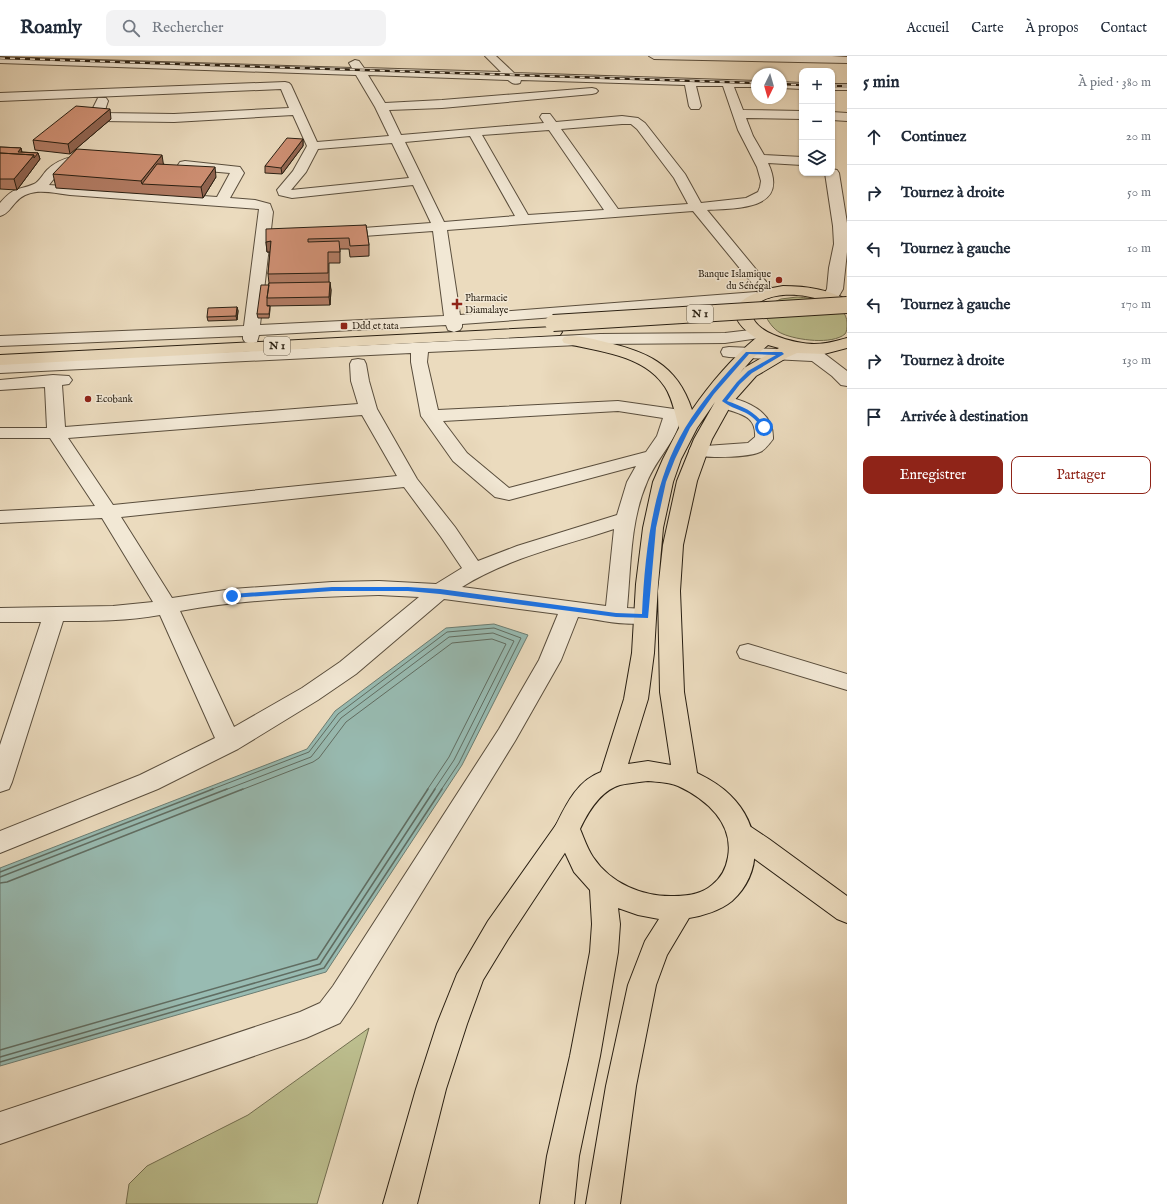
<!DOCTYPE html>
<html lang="fr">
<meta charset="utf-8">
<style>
body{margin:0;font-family:"IM FELL English",serif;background:#f2f2f3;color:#1f2937}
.controls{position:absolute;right:12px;top:12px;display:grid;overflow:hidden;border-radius:8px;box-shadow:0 1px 3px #0004}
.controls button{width:36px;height:36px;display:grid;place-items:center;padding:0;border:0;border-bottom:1px solid #e0e1e3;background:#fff;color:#1f2937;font:20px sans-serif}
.compass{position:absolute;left:751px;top:12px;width:36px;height:36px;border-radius:50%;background:#fff;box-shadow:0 1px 3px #0004;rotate:185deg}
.stop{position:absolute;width:12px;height:12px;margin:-9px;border:3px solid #1a73e8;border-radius:50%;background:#fff}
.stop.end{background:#1a73e8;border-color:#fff;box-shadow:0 1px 4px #0008}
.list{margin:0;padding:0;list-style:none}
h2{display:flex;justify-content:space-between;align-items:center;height:52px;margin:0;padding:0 16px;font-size:17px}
h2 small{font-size:13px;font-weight:400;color:#747a83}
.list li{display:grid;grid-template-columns:26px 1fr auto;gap:12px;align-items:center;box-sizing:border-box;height:56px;padding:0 16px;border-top:1px solid #e0e1e3}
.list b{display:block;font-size:15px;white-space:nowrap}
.list em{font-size:13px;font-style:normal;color:#747a83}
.actions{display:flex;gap:8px;padding:12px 16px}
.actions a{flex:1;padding:9px 0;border:1px solid #8f2418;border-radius:8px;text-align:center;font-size:14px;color:#8f2418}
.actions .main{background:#8f2418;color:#fff}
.icon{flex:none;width:22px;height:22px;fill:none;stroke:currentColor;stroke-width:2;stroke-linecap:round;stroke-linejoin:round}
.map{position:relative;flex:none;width:847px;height:1148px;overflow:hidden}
header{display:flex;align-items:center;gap:24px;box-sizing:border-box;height:56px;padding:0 20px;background:#fff;border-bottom:1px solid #e0e1e3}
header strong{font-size:19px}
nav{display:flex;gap:22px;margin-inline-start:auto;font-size:14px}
.search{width:280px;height:36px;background:#f2f2f3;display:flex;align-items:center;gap:10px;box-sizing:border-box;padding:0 14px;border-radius:8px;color:#747a83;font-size:15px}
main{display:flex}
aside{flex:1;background:#fff}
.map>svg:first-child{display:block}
.green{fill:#bcbe8e;stroke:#726e50}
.water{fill:#98bbb2;stroke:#6c7d72}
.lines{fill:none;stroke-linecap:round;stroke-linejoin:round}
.shore-far1{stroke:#606d62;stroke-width:1}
.shore{stroke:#606d62;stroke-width:1.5}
.minor-casing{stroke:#5a4e3d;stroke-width:2}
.major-casing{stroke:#291f12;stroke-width:2}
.highway-casing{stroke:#291f12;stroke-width:2}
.minor{fill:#f2e8d5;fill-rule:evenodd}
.major{fill:#ebdbbe;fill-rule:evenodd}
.highway{fill:#ebdbbe;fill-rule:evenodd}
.rail-casing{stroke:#291f12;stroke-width:2.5}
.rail{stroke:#f2e8d5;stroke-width:1.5;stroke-dasharray:5;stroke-linecap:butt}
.highway-bridge-casing{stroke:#291f12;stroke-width:18;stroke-linecap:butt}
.highway-bridge{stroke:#ebdbbe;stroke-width:16}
.wall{fill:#b27c64;stroke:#291f12}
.shaded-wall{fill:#916551;stroke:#291f12}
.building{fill:#cf9074;stroke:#291f12}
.route{fill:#1a73e8}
.poi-dot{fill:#8f2418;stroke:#f2e8d5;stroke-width:1.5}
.labels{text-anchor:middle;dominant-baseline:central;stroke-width:3;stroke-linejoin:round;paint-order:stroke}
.far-poi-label{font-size:10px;fill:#291f12;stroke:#f2e8d5;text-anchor:start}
.shield{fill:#f2e8d5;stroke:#655b4c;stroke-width:1}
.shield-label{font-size:11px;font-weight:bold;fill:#291f12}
</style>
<header>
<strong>Roamly</strong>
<div class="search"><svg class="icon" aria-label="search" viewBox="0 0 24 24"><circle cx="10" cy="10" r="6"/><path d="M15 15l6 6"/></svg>Rechercher</div>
<nav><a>Accueil</a><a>Carte</a><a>À propos</a><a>Contact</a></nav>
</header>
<main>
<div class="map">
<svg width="847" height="1148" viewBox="0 0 847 1148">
<rect width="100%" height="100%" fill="#ebdbbe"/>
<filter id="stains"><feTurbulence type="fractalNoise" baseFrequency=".005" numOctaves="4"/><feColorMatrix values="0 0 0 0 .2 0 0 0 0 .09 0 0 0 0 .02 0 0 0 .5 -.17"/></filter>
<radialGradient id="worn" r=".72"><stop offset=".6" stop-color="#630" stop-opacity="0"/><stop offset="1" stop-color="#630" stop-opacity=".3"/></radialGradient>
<path class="green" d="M 797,241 C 813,242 847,246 847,267 C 847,271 847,276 845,278 C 832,289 797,284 783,278 C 775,275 770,268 766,261 L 772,247 L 781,243 Z
M 369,972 L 317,1148 L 126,1148 L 129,1128 L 147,1110 L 248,1059 Z"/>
<path class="water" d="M 494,568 L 528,579 L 462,709 L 326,916 L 0,1010 L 0,812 L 307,693 L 335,655 L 446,572 Z"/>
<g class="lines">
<path class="shore-far1" d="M 210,734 L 309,696 L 338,658 L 447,576 L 494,572 L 521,582 L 459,707 L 441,734
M 225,734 L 311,701 L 341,662 L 449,581 L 493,577 L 514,585 L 454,704 L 434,734
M 241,734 L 313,706 L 319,702 L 346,666 L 452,587 L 492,583 L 506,588 L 449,701 L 427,734"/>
<path class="shore" d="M 0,816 L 213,733
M 0,821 L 227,733
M 0,827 L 7,826 L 243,733
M 0,994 L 317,903 L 428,733
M 0,1001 L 320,908 L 435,733
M 0,1006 L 324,912 L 442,733"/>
<defs>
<path id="minor" d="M 485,0 L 496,0 L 514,17 L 757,25 L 757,31 L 734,31 L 743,54 L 802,55 L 802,63 L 746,62 L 753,80 L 764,99 L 802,101 L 802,109 L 768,107 C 790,154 738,152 707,154 L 773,234 L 776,237 L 773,240 L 768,242 L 763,241 L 762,244 L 756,246 L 462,268 L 462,271 L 460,274 L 454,276 L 448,274 L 446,269 L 259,279 L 257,286 L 251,288 L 245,286 L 243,283 L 243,280 L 0,290 L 0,280 L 244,270 L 259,153 L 70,139 C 52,137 30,130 16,146 C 11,151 8,158 0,160 L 0,147 C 15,130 17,135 34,128 C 39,126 43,118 47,114 C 60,101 81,97 99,101 L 100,104 L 99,107 C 93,108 88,107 83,108 C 67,108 58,117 49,129 L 217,141 L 230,117 L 185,113 L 180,112 L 178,109 L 180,106 L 185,105 L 240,111 L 244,117 L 230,142 L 255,144 L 270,148 L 273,156 L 260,269 L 444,260 L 433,175 L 336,182 L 331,181 L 329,178 L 331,175 L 336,174 L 431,167 L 413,129 L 292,142 L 279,139 L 277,134 L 293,115 L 307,90 L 293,59 L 174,66 L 101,65 L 97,64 L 90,58 L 98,42 L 106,42 L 108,45 L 104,57 L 174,58 L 289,52 L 281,33 L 0,45 L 0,37 L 285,26 L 289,27 L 291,29 L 317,86 L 389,80 L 375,51 L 356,19 L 0,7 L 0,1 L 352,12 L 349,7 L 355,4 L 359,5 L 364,12 L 501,16 ZM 368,19 L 508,24 C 512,27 514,29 520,27 L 521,24 L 685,29 L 689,50 L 691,53 L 699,53 L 701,50 L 696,30 L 723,30 L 738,74 L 757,111 L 761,125 L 760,131 L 758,136 L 746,142 L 701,147 L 685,118 L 645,67 L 638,62 L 622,60 L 556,66 L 550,58 L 542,58 L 540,61 L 544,67 L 401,79 L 389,54 L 442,52 L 592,38 L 596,37 L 598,35 L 596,33 L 592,32 L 442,44 L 385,47 ZM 622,68 L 631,68 L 637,73 L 674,122 L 688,148 L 618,153 L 561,73 ZM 549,74 L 604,154 L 528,159 L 482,79 ZM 470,80 L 515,160 L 444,166 L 405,86 ZM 392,87 L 409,122 L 291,134 L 306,116 L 318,93 ZM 693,155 L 760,237 L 756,236 L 460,259 L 447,174 Z
M 649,0 L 832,0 L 847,1 L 847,7 L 654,3 Z
M 781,26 L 802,27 L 802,33 L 781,32 Z
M 832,28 L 847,28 L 847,34 L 832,34 Z
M 832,56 L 847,57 L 847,65 L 832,64 Z
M 832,113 L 837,114 L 839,117 L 847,167 L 847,196 L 843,233 L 836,245 L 830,247 L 824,245 L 822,242 L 827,233 L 829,212 L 834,188 L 833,170 L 825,117 L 832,117 Z
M 759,273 L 765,275 L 767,278 L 765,281 L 725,287 L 600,288 L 428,296 L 427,306 L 438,354 L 618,345 L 674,353 L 681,362 C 675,387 656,403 647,426 C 630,465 631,510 627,552 L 645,553 L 653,555 L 656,560 L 653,565 C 630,572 602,564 578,561 L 561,604 L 515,685 L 353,948 L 340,967 L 306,982 L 0,1088 L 0,1056 L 300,956 L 320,947 L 333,930 L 499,673 L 539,604 L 558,558 L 444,543 L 356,618 L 318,644 L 238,693 L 158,733 L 0,797 L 0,775 L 140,719 L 215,682 L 160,559 C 128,565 95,565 63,565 L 12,726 L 9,733 L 0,736 L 0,689 L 41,566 L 0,566 L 0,552 L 113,550 L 153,546 L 102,462 L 0,467 L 0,455 L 95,450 L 50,382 L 0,382 L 0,372 L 47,372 L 45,331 L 0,334 L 0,324 L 53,319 L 69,320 L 72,324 L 69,328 L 62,329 L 65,371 L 358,348 L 351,325 L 350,308 L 352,304 L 358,303 L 364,304 L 366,308 L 369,325 L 377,353 L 417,423 L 455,471 L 478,505 L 517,490 L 617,459 L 627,426 L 636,410 L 509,444 L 495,441 L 453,405 L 424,364 L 421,360 L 411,306 L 411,297 L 0,317 L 0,307 L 600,278 L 725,277 ZM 618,355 L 663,362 L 657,380 L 646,396 L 509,432 L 467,397 L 443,365 ZM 362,359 L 397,420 L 113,449 L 68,382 ZM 404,431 L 441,481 L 462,512 L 436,528 L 379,525 L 332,526 L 232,533 L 172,542 L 121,461 ZM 614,473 L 606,550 L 462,531 C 508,502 563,490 614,473 ZM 379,539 L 419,541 L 340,606 L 302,632 L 234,671 L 180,555 C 245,543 313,541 379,539 Z
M 807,288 L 813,289 L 847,315 L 847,330 L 841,329 L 832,320 L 812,305 L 729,301 L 723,300 L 721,296 L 723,292 L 729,291 L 800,294 L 801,289 Z
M 724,340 C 747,345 774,355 773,383 C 770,387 765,394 760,396 C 747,402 705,402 691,399 L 689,395 L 691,391 L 748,387 L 755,381 C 757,352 726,360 715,345 L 718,341 Z
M 748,588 L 847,618 L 847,634 L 740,602 L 737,596 L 740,590 Z"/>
<path id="major" d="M 783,230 C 805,230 828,233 847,244 L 847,255 C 838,252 830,247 821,244 C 801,237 770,235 753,251 C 744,276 797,288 814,288 C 826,288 836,285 847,282 L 847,292 L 824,298 L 797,297 L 788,301 L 756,320 L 732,347 L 712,383 L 697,425 L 683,489 L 680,535 L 684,636 L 697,717 C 709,723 720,729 730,739 C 760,768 765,815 732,845 C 721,854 703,860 689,862 L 667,899 L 656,929 L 636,1030 L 620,1148 L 586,1148 L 606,1030 L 628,929 L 645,885 L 659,863 L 638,859 L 618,852 L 620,868 L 618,896 L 600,1000 L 579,1100 L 574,1148 L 540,1148 L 547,1100 L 570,1000 L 590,896 L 592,868 L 590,834 L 574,816 L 554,773 C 565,751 576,725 601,716 L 624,643 L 632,597 L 636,528 L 643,472 L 653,426 L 663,403 L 679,372 C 675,359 673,343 665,331 C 644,298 598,296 564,287 L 562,284 L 564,281 C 575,278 590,282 601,285 C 645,295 677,307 692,354 C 710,328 731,303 756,282 C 711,252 750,235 783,230 ZM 768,289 L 779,292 L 744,312 L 739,318 L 754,301 ZM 715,346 L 694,383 L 677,425 L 663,489 L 658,535 L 660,636 L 671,709 L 648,705 L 628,708 L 648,643 L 654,597 L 658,528 L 663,472 L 673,426 L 681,403 L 697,372 ZM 648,725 C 658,726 669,726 678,730 C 706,743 734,767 728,801 C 726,813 721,822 712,829 C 702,838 687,840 674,840 C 643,841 611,828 593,801 C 587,792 584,782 580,773 C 588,756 600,735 620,729 C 629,727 639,726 648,725 Z"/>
<path id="highway" d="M 554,271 L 560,273 L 562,276 L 560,279 L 0,309 L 0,299 Z
M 567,762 L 576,766 L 580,773 L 576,780 L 508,883 L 483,924 L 467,968 L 446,1033 L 417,1148 L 383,1148 L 416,1033 L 437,968 L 457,918 L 488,865 L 558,766 Z
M 742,768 L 751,771 L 769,783 L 847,840 L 847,867 L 837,863 L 733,787 L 729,779 L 733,771 Z"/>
</defs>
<use href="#minor" class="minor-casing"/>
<use href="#major" class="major-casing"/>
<use href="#highway" class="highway-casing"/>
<use href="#minor" class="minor"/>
<use href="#major" class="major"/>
<use href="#highway" class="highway"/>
<defs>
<path id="rail" d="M 0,2 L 757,27
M 781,28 L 802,29
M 832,30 L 847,30"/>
</defs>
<use href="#rail" class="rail-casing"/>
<use href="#rail" class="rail"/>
<defs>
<path id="highway-bridge" d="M 553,267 L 847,249"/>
</defs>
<use href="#highway-bridge" class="highway-bridge-casing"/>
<use href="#highway-bridge" class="highway-bridge"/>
</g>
<path class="wall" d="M 111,63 L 70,98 L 35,94 L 33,84 Z
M 303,83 L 303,90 L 282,118 L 265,117 L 265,110 Z
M 0,91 L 21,92 L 22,96 L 38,97 L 40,103 L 17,134 L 0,133 Z
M 163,108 L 216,121 L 203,142 L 56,132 L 53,118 Z
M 366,169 L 369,189 L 369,200 L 350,201 L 349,193 L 340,193 L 340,207 L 329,207 L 329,226 L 331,234 L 330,249 L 268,250 L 268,249 L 268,250 L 270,250 L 270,254 L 269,262 L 258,262 L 257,258 L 269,227 L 268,218 L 270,196 L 267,196 L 266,186 Z
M 237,251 L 238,255 L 237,264 L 208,265 L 207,261 Z"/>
<path class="shaded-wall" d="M 110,53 L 111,63 L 70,98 L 68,88 Z
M 303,83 L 303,90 L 282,118 L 281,112 Z
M 21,92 L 22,99 L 18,96 Z
M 38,97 L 40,103 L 17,134 L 14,123 L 34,99 Z
M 162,99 L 164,112 L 142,128 L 141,125 Z
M 215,111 L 216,121 L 203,142 L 201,131 Z
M 271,185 L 272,196 L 267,196 L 266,186 Z
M 330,226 L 331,234 L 330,249 L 329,241 Z
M 237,251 L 238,255 L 237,264 L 236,260 Z"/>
<path class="building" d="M 76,50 L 110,53 L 68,88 L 33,84 Z
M 287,82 L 303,83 L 281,112 L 265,110 Z
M 0,91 L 21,92 L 18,96 L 38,97 L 34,102 L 34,99 L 0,97 Z
M 77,93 L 162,99 L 141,125 L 53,118 Z
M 0,97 L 34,99 L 14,123 L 0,123 Z
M 157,108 L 215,111 L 201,131 L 142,128 Z
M 366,169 L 369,189 L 350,190 L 349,182 L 308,183 L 308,186 L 339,185 L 340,196 L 328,196 L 328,217 L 268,218 L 271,185 L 266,186 L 266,173 Z
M 330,226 L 329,241 L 267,242 L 269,227 Z
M 261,229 L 269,229 L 267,242 L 267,250 L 270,250 L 269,258 L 257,258 Z
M 237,251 L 236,260 L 207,261 L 208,252 Z"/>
<path class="route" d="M 746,296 L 782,296 L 784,298 L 752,317 L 740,328 L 727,345 C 744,351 756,356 766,371 L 762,372 C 748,352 738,357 722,345 L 737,326 L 748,315 L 776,299 L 749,298 L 714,338 L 690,372 L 675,403 L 666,426 L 656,472 L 648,562 L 616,561 L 440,538 L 408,535 L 332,535 L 232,542 L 229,540 L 232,538 L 332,531 L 408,531 L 440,533 L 616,557 L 642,558 C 645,495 652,428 685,372 C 702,344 724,320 746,296 Z"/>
<g class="poi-dot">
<circle cx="779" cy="224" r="4"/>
<path d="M455 242h4v4h4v4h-4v4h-4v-4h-4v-4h4z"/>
<rect x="340" y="266" width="8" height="8" rx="2"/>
<circle cx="88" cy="343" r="4"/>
</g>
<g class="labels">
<g class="far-poi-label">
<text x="771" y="218" text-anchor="end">Banque Islamique<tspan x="771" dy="12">du Sénégal</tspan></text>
<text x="465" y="242">Pharmacie<tspan x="465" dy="12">Diamalaye</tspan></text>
<text x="352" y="270">Ddd et tata</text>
<text x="96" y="343">Ecobank</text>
</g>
<g class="shield">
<rect x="687" y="249" width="26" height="18" rx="3"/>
<rect x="264" y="281" width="26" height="18" rx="3"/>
</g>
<g class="shield-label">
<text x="700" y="258">N 1</text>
<text x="277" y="290">N 1</text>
</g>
</g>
<rect width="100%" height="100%" filter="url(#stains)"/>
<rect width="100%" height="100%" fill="url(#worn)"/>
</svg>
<div class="controls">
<button>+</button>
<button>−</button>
<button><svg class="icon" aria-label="layers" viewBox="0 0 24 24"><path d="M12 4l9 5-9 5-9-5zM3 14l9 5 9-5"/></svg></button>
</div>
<svg class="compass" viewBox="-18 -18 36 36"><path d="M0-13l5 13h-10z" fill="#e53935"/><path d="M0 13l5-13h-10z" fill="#747a83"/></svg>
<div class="stop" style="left:764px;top:371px"></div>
<div class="stop end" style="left:232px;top:540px"></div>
</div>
<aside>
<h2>5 min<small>À pied · 380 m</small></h2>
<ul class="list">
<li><svg class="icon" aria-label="ahead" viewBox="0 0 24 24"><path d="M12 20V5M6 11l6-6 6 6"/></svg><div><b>Continuez</b></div><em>20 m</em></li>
<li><svg class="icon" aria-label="right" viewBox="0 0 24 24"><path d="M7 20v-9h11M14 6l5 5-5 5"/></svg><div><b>Tournez à droite</b></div><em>50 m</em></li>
<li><svg class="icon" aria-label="left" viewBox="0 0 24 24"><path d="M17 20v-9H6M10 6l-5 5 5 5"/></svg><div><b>Tournez à gauche</b></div><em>10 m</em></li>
<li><svg class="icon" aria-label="left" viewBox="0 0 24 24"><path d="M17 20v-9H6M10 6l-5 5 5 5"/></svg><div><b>Tournez à gauche</b></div><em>170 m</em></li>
<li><svg class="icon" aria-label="right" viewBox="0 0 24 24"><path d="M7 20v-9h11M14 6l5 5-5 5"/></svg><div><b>Tournez à droite</b></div><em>130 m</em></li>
<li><svg class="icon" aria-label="arrive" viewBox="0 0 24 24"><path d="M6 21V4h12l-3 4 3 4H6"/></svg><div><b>Arrivée à destination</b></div></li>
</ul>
<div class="actions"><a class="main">Enregistrer</a><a>Partager</a></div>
</aside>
</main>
